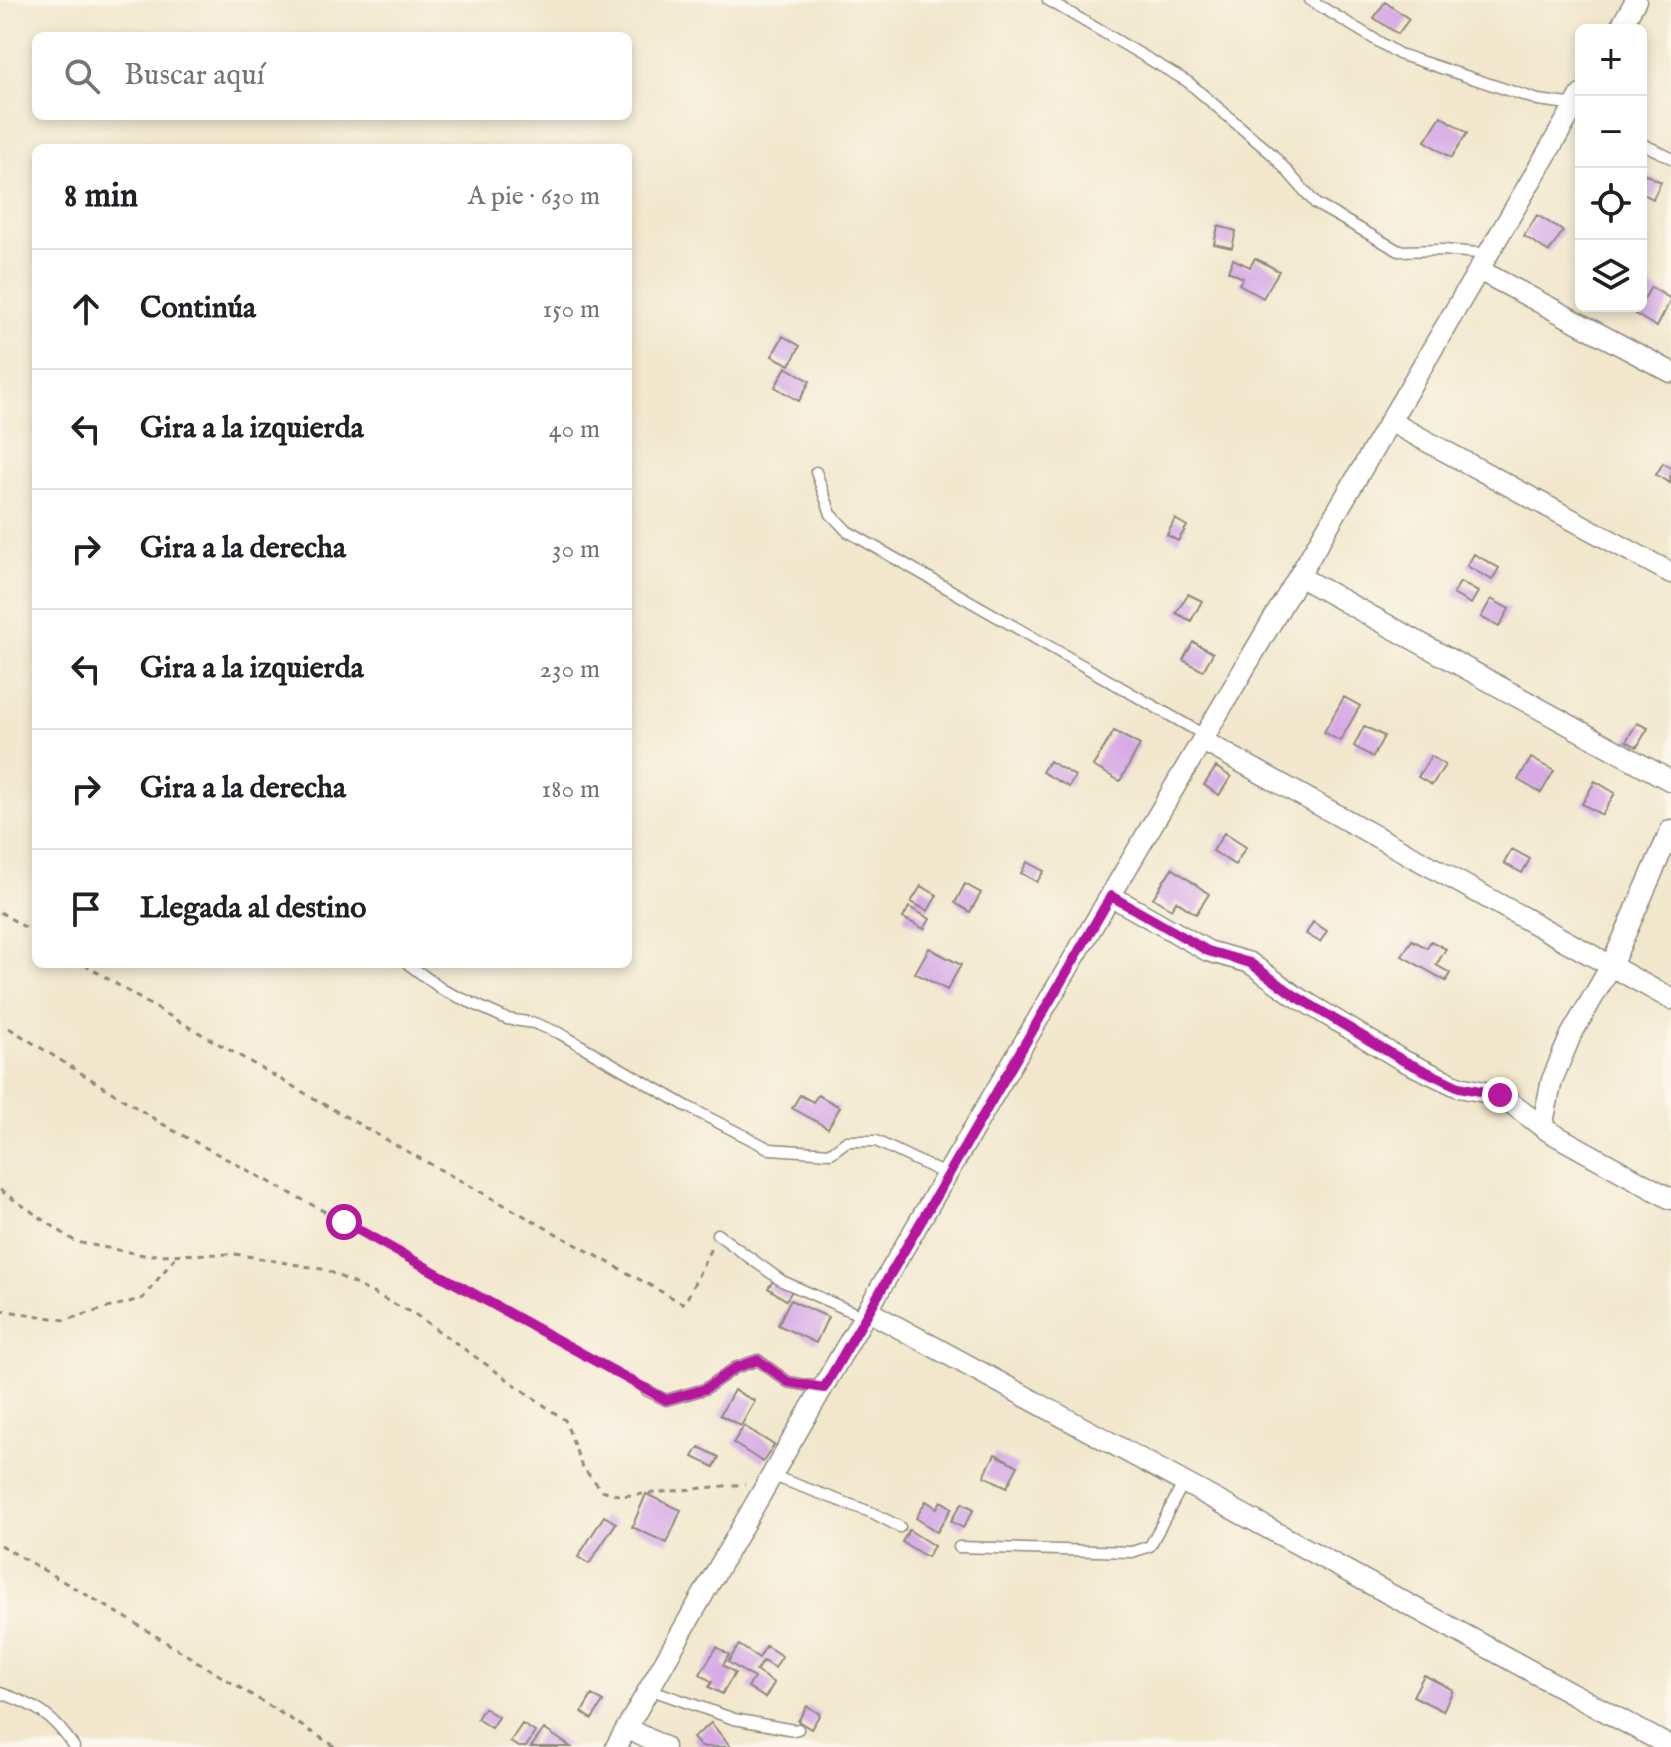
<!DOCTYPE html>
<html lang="es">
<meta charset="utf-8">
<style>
body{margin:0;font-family:"IM FELL English",serif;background:#f2f2f2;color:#202124}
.controls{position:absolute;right:24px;top:24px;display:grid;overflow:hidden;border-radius:12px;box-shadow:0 4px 12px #0003}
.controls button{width:72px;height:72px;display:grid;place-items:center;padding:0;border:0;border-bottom:2px solid #e0e0e0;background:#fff;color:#202124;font:40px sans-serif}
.stop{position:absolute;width:24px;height:24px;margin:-18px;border:6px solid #b5179e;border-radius:50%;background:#fff}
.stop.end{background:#b5179e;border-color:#fff;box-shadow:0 2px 8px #0008}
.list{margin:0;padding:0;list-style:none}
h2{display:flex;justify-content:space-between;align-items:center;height:104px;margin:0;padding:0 32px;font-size:34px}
h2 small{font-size:26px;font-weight:400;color:#757577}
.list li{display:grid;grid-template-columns:52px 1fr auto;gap:24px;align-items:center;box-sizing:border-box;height:120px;padding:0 32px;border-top:2px solid #e0e0e0}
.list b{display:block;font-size:30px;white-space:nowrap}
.list em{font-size:26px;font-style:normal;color:#757577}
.icon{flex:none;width:44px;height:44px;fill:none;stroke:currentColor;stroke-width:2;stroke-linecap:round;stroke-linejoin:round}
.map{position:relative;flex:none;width:1671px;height:1747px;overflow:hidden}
.search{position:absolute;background:#fff;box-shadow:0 4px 12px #0003;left:32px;top:32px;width:600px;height:88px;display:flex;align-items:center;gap:20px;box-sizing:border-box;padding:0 28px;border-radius:12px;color:#757577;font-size:30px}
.panel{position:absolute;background:#fff;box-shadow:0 4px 12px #0003;left:32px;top:144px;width:600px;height:824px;border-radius:12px}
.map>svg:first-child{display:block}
.building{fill:#d7aae6}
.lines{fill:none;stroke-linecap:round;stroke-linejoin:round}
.service-casing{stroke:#8e897c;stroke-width:13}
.minor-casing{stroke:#8e897c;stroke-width:23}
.path{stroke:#8e897c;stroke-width:3;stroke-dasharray:6 6;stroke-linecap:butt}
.service{stroke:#fff;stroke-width:10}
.minor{stroke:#fff;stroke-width:20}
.route{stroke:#b5179e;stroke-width:10}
</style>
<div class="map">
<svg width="1671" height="1747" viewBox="0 0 1671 1747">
<rect width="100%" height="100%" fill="#fbf7ec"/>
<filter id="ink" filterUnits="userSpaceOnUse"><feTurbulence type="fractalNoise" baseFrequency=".0125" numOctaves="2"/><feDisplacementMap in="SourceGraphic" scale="16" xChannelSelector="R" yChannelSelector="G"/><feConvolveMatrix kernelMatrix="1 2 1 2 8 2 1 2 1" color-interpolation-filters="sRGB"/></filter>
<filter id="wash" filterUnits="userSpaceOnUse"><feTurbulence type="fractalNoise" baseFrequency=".006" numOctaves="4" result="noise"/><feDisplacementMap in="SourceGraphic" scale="32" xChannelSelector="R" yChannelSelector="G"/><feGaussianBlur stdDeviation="1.8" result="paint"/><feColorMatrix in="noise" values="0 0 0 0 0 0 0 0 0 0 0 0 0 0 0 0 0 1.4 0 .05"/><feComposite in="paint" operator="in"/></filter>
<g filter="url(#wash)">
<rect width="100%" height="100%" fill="#f2e7cc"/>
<g id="blocks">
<path class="building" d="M 1385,2 L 1409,19 L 1398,34 L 1374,18 Z
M 1441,116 L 1467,133 L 1451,158 L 1425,141 Z
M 1641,172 L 1661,182 L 1653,199 L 1641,193 Z
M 1537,215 L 1563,231 L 1549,252 L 1524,236 Z
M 1218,226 L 1236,231 L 1232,248 L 1214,244 Z
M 1255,258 L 1279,271 L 1263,298 L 1239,284 L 1243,278 L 1228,271 L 1233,259 L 1250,267 Z
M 1651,287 L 1671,299 L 1657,327 L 1635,314 Z
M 783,336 L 800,346 L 790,365 L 772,356 Z
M 786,367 L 810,381 L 799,401 L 775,387 Z
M 1663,463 L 1671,468 L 1670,483 L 1656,475 Z
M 1175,519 L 1187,526 L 1178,541 L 1167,535 Z
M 1474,554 L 1499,568 L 1492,580 L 1467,566 Z
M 1460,582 L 1478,592 L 1471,604 L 1453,594 Z
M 1188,594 L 1202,601 L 1191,621 L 1176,613 Z
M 1491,599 L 1509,609 L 1499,627 L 1481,617 Z
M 1193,642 L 1213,653 L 1203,671 L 1183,660 Z
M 1344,697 L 1360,706 L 1340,741 L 1324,732 Z
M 1637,723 L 1648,728 L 1637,747 L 1626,741 Z
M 1364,726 L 1384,736 L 1373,757 L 1354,746 Z
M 1114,731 L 1140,745 L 1120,781 L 1093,766 Z
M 1431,756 L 1445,765 L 1432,785 L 1418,777 Z
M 1531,758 L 1554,771 L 1541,793 L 1518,780 Z
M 1049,761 L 1075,776 L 1069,787 L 1042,772 Z
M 1216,767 L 1231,777 L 1219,795 L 1204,785 Z
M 1595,781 L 1615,793 L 1602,815 L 1582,804 Z
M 1224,833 L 1246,847 L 1235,865 L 1213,851 Z
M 1512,849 L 1530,859 L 1522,873 L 1504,863 Z
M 1027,862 L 1044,871 L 1037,882 L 1021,873 Z
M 1172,868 L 1209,894 L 1196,914 L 1176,901 L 1171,909 L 1153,898 Z
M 965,884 L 981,893 L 970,912 L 955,903 Z
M 921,886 L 937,895 L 928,911 L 911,902 Z
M 909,907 L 930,919 L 924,929 L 903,918 Z
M 1313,922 L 1327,931 L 1320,942 L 1306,934 Z
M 1412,940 L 1427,948 L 1431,941 L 1446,949 L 1436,965 L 1450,973 L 1446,981 L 1402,956 Z
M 929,948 L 961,965 L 947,990 L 915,973 Z
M 800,1095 L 813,1102 L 818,1095 L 840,1107 L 828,1128 L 792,1108 Z
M 774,1280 L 792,1291 L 786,1300 L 768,1288 Z
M 790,1300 L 828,1317 L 816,1343 L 778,1325 Z
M 734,1390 L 755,1401 L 741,1426 L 720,1415 Z
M 744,1426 L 774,1445 L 763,1462 L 733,1443 Z
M 699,1447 L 719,1457 L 714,1467 L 693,1457 Z
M 995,1454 L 1018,1466 L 1007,1487 L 984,1476 Z
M 646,1494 L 681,1510 L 667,1543 L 632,1527 Z
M 926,1501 L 937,1508 L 941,1501 L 952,1508 L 937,1532 L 916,1518 Z
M 962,1503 L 974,1509 L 963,1528 L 951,1521 Z
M 604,1516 L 616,1523 L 589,1564 L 578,1557 Z
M 909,1530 L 934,1546 L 927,1557 L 902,1542 Z
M 739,1645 L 759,1658 L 766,1646 L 782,1656 L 775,1668 L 763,1661 L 756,1671 L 774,1683 L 765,1698 L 748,1687 L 754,1678 L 728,1662 Z
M 717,1647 L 729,1655 L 723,1665 L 735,1673 L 722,1694 L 709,1687 L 712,1682 L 700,1674 Z
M 1424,1675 L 1453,1690 L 1443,1711 L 1413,1696 Z
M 592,1695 L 603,1702 L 592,1719 L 582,1712 Z
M 807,1706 L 820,1714 L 811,1729 L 798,1721 Z
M 484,1708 L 498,1717 L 491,1728 L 477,1719 Z
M 711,1723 L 731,1747 L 701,1747 L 693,1738 Z
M 522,1724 L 535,1732 L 526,1747 L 519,1747 L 510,1742 Z
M 544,1729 L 571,1747 L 531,1747 Z"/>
</g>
</g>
<g filter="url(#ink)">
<use href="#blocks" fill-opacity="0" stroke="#8e897c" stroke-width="2"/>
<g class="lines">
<defs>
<path id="service" d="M 1048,0 L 1188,82 L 1273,155 L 1316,204 L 1399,251 L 1443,250 L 1489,254
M 1310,0 L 1399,54 L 1538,100 L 1576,105
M 1641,143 L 1671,158
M 816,472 L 831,514 L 847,531 L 1206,736
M 408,964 L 443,990 L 507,1019 L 534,1023 L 559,1033 L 688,1107 L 770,1149 L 831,1153 L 847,1141 L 876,1141 L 947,1175
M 717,1234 L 782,1281 L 864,1317
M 646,1390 L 666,1400 L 705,1389 L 735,1368 L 758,1360 L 788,1382 L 824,1388
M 773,1476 L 873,1513 L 900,1527
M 959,1547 L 1132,1552 L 1150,1546 L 1184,1482
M 649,1689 L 734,1719 L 794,1730 L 798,1729
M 0,1693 C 34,1704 54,1716 74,1747"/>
<path id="minor" d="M 1619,30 L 1636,0
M 1479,270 L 1671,372
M 1391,422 L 1671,573
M 1300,577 L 1671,781
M 1203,741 L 1671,999
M 1111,896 L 1208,951 L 1250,963 L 1294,995 L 1402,1060 L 1459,1087 L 1500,1095 L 1548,1131 L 1671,1199
M 1542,1127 L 1552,1080 L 1571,1035 L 1611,966 L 1671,830
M 868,1311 L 1671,1747
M 627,1728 L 664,1747
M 616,1747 C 931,1193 1260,646 1581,95"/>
</defs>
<use href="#service" class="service-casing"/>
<use href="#minor" class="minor-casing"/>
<path class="path" d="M 0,912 L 36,934
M 84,964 L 142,1000 L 383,1138 L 682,1303 L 685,1303 L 712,1246
M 9,1028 L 169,1128 L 344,1222 L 635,1384
M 0,1190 L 76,1242 L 144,1255 L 235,1254 L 327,1270 L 416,1315 L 565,1420 L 582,1467 L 602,1490 L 621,1496 L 745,1484
M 0,1310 L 65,1320 L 143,1298 L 177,1255
M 0,1545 L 125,1617 L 336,1747"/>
<use href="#service" class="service"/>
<use href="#minor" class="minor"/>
</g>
</g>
<g class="lines" filter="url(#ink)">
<path class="route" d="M 344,1222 L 666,1400 L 705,1389 L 735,1368 L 758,1360 L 788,1382 L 824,1388 L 1111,896 L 1208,951 L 1250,963 L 1294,995 L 1402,1060 L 1459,1087 L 1500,1095"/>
</g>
</svg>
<div class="controls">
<button>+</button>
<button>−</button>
<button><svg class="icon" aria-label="locate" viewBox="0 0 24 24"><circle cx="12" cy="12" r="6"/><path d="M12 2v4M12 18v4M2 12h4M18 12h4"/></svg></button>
<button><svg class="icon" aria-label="layers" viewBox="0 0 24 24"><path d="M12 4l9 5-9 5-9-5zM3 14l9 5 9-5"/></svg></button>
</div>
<div class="stop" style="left:344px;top:1222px"></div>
<div class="stop end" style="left:1500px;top:1095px"></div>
<div class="search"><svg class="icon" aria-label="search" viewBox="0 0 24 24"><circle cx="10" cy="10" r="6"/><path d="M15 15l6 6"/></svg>Buscar aquí</div>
<section class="panel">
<h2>8 min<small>A pie · 630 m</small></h2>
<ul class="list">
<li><svg class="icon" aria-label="ahead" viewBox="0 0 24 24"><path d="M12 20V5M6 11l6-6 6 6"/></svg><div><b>Continúa</b></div><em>150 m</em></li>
<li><svg class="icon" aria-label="left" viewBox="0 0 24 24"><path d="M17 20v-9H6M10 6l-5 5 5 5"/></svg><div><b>Gira a la izquierda</b></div><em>40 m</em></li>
<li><svg class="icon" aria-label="right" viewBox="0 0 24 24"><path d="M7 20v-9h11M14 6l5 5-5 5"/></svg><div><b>Gira a la derecha</b></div><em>30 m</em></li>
<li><svg class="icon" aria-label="left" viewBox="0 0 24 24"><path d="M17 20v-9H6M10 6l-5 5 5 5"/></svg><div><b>Gira a la izquierda</b></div><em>230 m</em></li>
<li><svg class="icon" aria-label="right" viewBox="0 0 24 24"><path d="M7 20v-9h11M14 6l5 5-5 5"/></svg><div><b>Gira a la derecha</b></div><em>180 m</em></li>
<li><svg class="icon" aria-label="arrive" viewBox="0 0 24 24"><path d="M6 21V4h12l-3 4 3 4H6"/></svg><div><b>Llegada al destino</b></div></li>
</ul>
</section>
</div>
